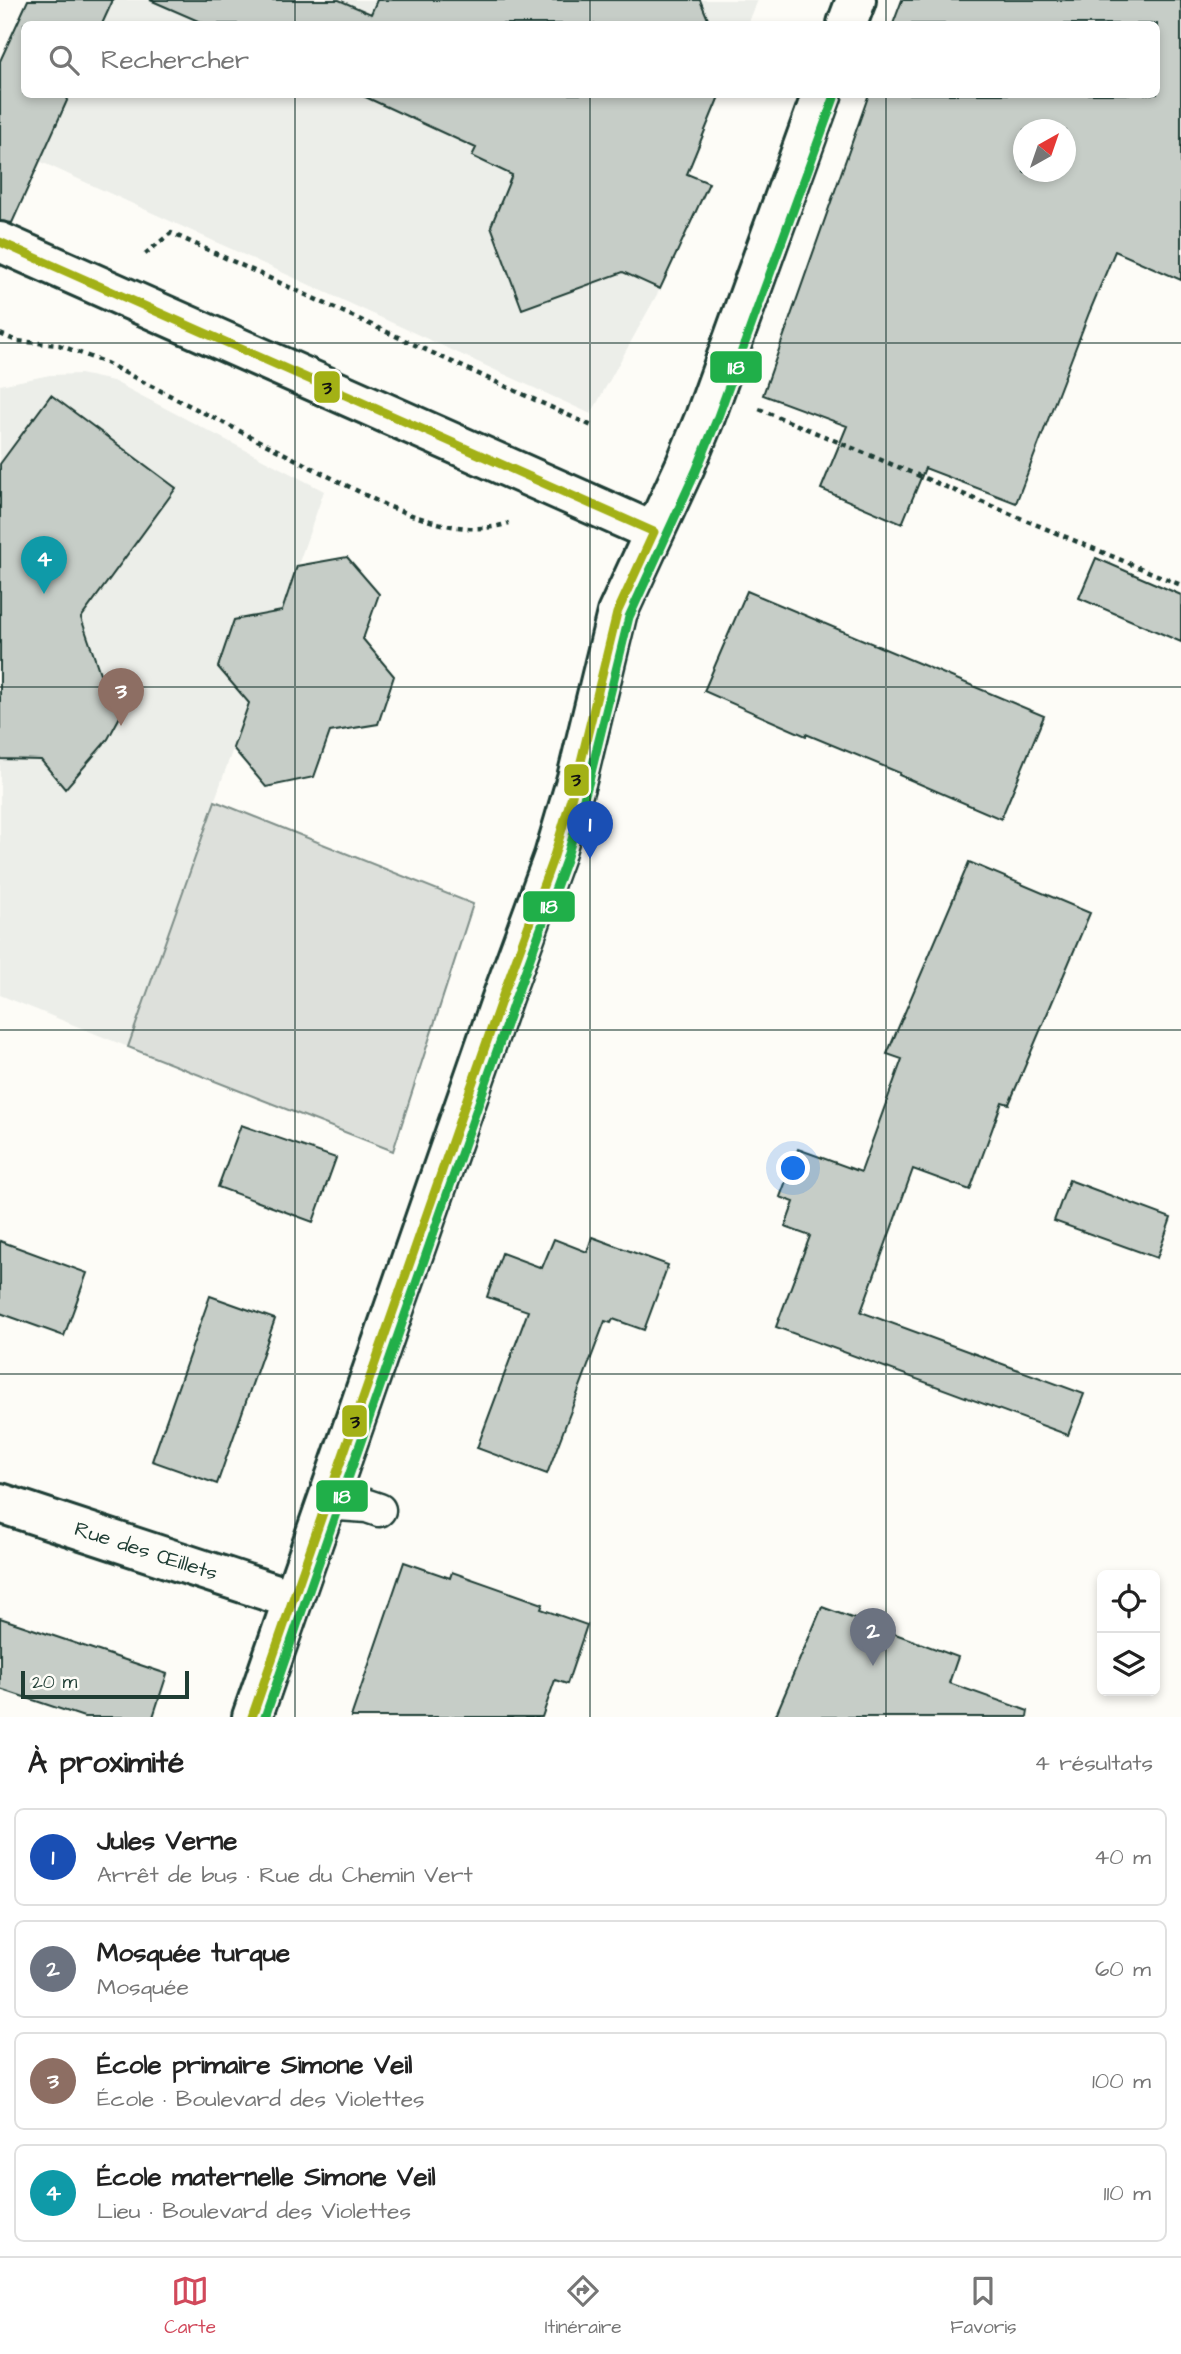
<!DOCTYPE html>
<html lang="fr">
<meta charset="utf-8">
<style>
body{margin:0;font-family:"Architects Daughter",sans-serif;background:#f6f6f6;color:#222}
.controls{position:absolute;right:21px;bottom:21px;display:grid;overflow:hidden;border-radius:10px;box-shadow:0 4px 10px #0003}
.controls button{width:63px;height:63px;display:grid;place-items:center;padding:0;border:0;border-bottom:2px solid #e0e0e0;background:#fff;color:#222;font:35px sans-serif}
.compass{position:absolute;left:1013px;top:119px;width:63px;height:63px;border-radius:50%;background:#fff;box-shadow:0 4px 10px #0003;rotate:40deg}
.scale{position:absolute;left:21px;bottom:18px;width:168px;box-sizing:border-box;padding-left:7px;border:4px solid #1f3d34;border-top:0;font-size:19px;line-height:24px;white-space:nowrap;color:#1f3d34;-webkit-text-stroke:5px #fdfcf7;paint-order:stroke}
.you{position:absolute;left:794px;top:1169px;width:24px;height:24px;margin:-18px;border:5px solid #fff;border-radius:50%;background:#1a73e8;box-shadow:0 0 0 10px #1a73e833}
.badge{display:grid;place-items:center;width:46px;height:46px;border-radius:50%;background:#d1495b;color:#fff;font-size:23px;font-weight:700}
.pin{position:absolute;translate:-50% -58px;filter:drop-shadow(0 2px 4px #0008)}
.pin::after{content:'';position:absolute;top:37px;width:24px;height:21px;background:inherit;clip-path:polygon(0 0,100% 0,50% 100%)}
.list{margin:0;padding:0;list-style:none}
h2{display:flex;justify-content:space-between;align-items:center;height:91px;margin:0;padding:0 28px;font-size:30px}
h2 small{font-size:23px;font-weight:400;color:#767676}
.list li{display:grid;grid-template-columns:46px 1fr auto;gap:21px;align-items:center;box-sizing:border-box;height:98px;margin:0 14px 14px;padding:0 14px;border:2px solid #e0e0e0;border-radius:10px}
.list b{display:block;font-size:26px;white-space:nowrap}
.list p{margin:0;font-size:23px;white-space:nowrap;color:#767676}
.list em{font-size:23px;font-style:normal;color:#767676}
.icon{flex:none;width:38px;height:38px;fill:none;stroke:currentColor;stroke-width:2;stroke-linecap:round;stroke-linejoin:round}
.map{position:relative;flex:none;width:1181px;height:1717px;overflow:hidden}
.search{position:absolute;background:#fff;box-shadow:0 4px 10px #0003;left:21px;right:21px;top:21px;height:77px;display:flex;align-items:center;gap:18px;box-sizing:border-box;padding:0 24px;border-radius:10px;color:#767676;font-size:26px}
.sheet{height:539px;background:#fff}
nav{display:flex;justify-content:space-around;align-items:center;box-sizing:border-box;height:98px;border-top:2px solid #e0e0e0;background:#fff;font-size:19px;color:#767676}
nav a{display:grid;justify-items:center;gap:4px}
nav .on{color:#d1495b}
.map>svg:first-child{display:block}
.built{fill:#eceee9}
.green{fill:#dde0db;stroke:#7e8e88;stroke-width:2}
.building{fill:#c6cdc7;stroke:#1f3d34;stroke-width:2;fill-rule:evenodd}
.lines{fill:none;stroke-linecap:round;stroke-linejoin:round}
.lane-casing{stroke:#1f3d34;stroke-width:37}
.street-casing{stroke:#1f3d34;stroke-width:44}
.secondary-casing{stroke:#1f3d34;stroke-width:44}
.path{stroke:#1f3d34;stroke-width:4.5;stroke-dasharray:5 5;stroke-linecap:butt}
.lane{stroke:#fdfcf7;stroke-width:32}
.street{stroke:#fdfcf7;stroke-width:38}
.secondary{stroke:#fdfcf7;stroke-width:38}
.bus-1-casing{stroke:#fdfcf7;stroke-width:14}
.bus-2-casing{stroke:#fdfcf7;stroke-width:14}
.bus-1{stroke:#a3b115;stroke-width:9}
.bus-2{stroke:#20af49;stroke-width:9}
.grid{fill:none;stroke:#1f3d34;stroke-width:2;stroke-opacity:0.55}
.labels{text-anchor:middle;dominant-baseline:central;stroke-width:6;stroke-linejoin:round;paint-order:stroke}
.street-label{font-size:21px;fill:#1f3d34;stroke:#fdfcf7}
.line-badge{stroke:#fdfcf7;stroke-width:2.5}
.badge-label{font-size:19px;text-anchor:middle;font-weight:bold;fill:#fff}
.pale-badge-label{font-size:19px;text-anchor:middle;font-weight:bold;fill:#111}
</style>
<div class="map">
<svg width="1181" height="1717" viewBox="0 0 1181 1717">
<rect width="100%" height="100%" fill="#fdfcf7"/>
<filter id="ink" filterUnits="userSpaceOnUse"><feTurbulence type="fractalNoise" baseFrequency=".0143" numOctaves="2"/><feDisplacementMap in="SourceGraphic" scale="14" xChannelSelector="R" yChannelSelector="G"/><feConvolveMatrix kernelMatrix="1 2 1 2 8 2 1 2 1" color-interpolation-filters="sRGB"/></filter>
<g filter="url(#ink)">
<path class="built" d="M 50,0 L 758,0 L 748,24 L 39,24 Z
M 24,57 L 24,94 L 720,95 L 687,173 L 709,183 L 660,289 L 591,414 L 0,143 L 0,111 Z
M 80,374 L 113,381 L 324,491 L 282,611 L 234,620 L 218,667 L 249,703 L 128,1047 L 0,995 L 0,385 L 50,375 Z"/>
<path class="green" d="M 215,801 L 473,904 L 393,1151 L 128,1047 Z"/>
<path class="building" d="M 28,0 L 113,0 L 102,24 L 24,24 L 24,94 L 70,94 L 12,223 L 0,221 L 0,61 Z
M 150,0 L 339,0 L 371,14 L 377,0 L 700,0 L 710,24 L 205,24 Z
M 902,0 L 1181,0 L 1181,280 L 1115,251 L 1089,313 L 1016,503 L 925,468 L 902,524 L 821,489 L 847,426 L 763,395 L 869,94 L 1157,94 L 1157,24 L 893,24 ZM 1024,130 L 1066,130 L 1066,172 L 1024,172 Z
M 359,94 L 720,94 L 687,174 L 709,183 L 660,289 L 623,272 L 522,309 L 491,226 L 512,175 L 472,156 L 476,148 Z
M 51,395 L 176,488 L 81,618 L 105,688 L 130,698 L 108,739 L 65,789 L 41,760 L 0,759 L 0,464 Z
M 347,557 L 379,594 L 363,639 L 394,676 L 378,724 L 330,732 L 314,777 L 266,787 L 233,748 L 249,703 L 218,667 L 234,620 L 282,611 L 297,566 Z
M 1096,558 L 1181,595 L 1181,642 L 1079,598 Z
M 747,591 L 1044,716 L 1001,819 L 899,775 L 900,773 L 806,734 L 806,736 L 704,691 Z
M 969,862 L 1090,913 L 1009,1104 L 1002,1102 L 970,1190 L 913,1169 L 861,1312 L 1084,1394 L 1068,1435 L 776,1327 L 810,1236 L 785,1227 L 794,1202 L 780,1197 L 798,1149 L 861,1172 L 902,1059 L 887,1054 Z
M 241,1125 L 336,1158 L 313,1222 L 218,1187 Z
M 1069,1180 L 1171,1218 L 1157,1258 L 1054,1221 Z
M 592,1237 L 668,1265 L 644,1330 L 613,1319 L 611,1323 L 605,1321 L 547,1474 L 477,1448 L 528,1311 L 487,1297 L 502,1253 L 542,1268 L 554,1239 L 587,1252 Z
M 0,1241 L 87,1273 L 64,1336 L 0,1313 Z
M 210,1296 L 275,1319 L 217,1484 L 152,1461 Z
M 404,1562 L 450,1578 L 452,1572 L 543,1604 L 541,1609 L 587,1625 L 567,1684 L 555,1680 L 542,1717 L 351,1717 Z
M 822,1607 L 958,1657 L 949,1683 L 1028,1711 L 1027,1717 L 775,1717 Z
M 0,1618 L 167,1674 L 153,1717 L 84,1717 L 0,1689 Z"/>
<g class="lines">
<defs>
<path id="lane" d="M 325,1503 L 367,1506 L 379,1510"/>
<path id="street" d="M 0,242 L 654,532
M 0,1503 L 292,1599"/>
<path id="secondary" d="M 847,24 L 856,0
M 252,1717 L 502,998 L 554,856 L 577,778 L 617,613 L 685,466 L 705,417 L 822,94"/>
</defs>
<use href="#lane" class="lane-casing"/>
<use href="#street" class="street-casing"/>
<use href="#secondary" class="secondary-casing"/>
<path class="path" d="M 145,254 L 171,233 L 592,426
M 0,334 L 17,341 L 59,345 L 106,363 L 385,505 C 424,520 467,537 509,523
M 759,409 L 1181,585"/>
<use href="#lane" class="lane"/>
<use href="#street" class="street"/>
<use href="#secondary" class="secondary"/>
<defs>
<path id="bus-1" d="M 0,242 L 654,532
M 252,1717 L 502,998 L 554,856 L 577,778 L 617,613 L 654,532"/>
<path id="bus-2" d="M 265,1717 L 514,1002 L 566,860 L 589,781 L 629,617 L 696,471 L 716,422 L 834,98"/>
</defs>
<use href="#bus-1" class="bus-1-casing"/>
<use href="#bus-2" class="bus-2-casing"/>
<use href="#bus-1" class="bus-1"/>
<use href="#bus-2" class="bus-2"/>
</g>
</g>
<path class="grid" d="M 295,0 L 295,24M 590,0 L 590,24M 886,0 L 886,24M 295,94 L 295,1717M 590,94 L 590,1717M 886,94 L 886,1717M 0,343 L 1181,343M 0,687 L 1181,687M 0,1030 L 1181,1030M 0,1374 L 1181,1374"/>
<g class="labels">
<g class="street-label">
<text transform="translate(146 1551) rotate(18)">Rue des Œillets</text>
</g>
</g>
<g class="line-badge">
<rect x="709" y="350" width="54" height="34" rx="7" fill="#20af49"/>
<rect x="313" y="370" width="28" height="34" rx="7" fill="#a3b115"/>
<rect x="563" y="763" width="27" height="34" rx="7" fill="#a3b115"/>
<rect x="522" y="890" width="54" height="33" rx="7" fill="#20af49"/>
<rect x="341" y="1404" width="27" height="34" rx="7" fill="#a3b115"/>
<rect x="315" y="1479" width="54" height="34" rx="7" fill="#20af49"/>
</g>
<g class="badge-label">
<text x="736" y="374">118</text>
<text x="549" y="913">118</text>
<text x="342" y="1503">118</text>
</g>
<g class="pale-badge-label">
<text x="327" y="394">3</text>
<text x="576" y="786">3</text>
<text x="355" y="1428">3</text>
</g>
</svg>
<div class="controls">
<button><svg class="icon" aria-label="locate" viewBox="0 0 24 24"><circle cx="12" cy="12" r="6"/><path d="M12 2v4M12 18v4M2 12h4M18 12h4"/></svg></button>
<button><svg class="icon" aria-label="layers" viewBox="0 0 24 24"><path d="M12 4l9 5-9 5-9-5zM3 14l9 5 9-5"/></svg></button>
</div>
<svg class="compass" viewBox="-18 -18 36 36"><path d="M0-13l5 13h-10z" fill="#e53935"/><path d="M0 13l5-13h-10z" fill="#767676"/></svg>
<div class="scale">20 m</div>
<div class="you"></div>
<div class="pin badge" style="left:590px;top:859px;background:#1a4fb4">1</div>
<div class="pin badge" style="left:873px;top:1666px;background:#6b7280">2</div>
<div class="pin badge" style="left:121px;top:726px;background:#8d6e63">3</div>
<div class="pin badge" style="left:44px;top:594px;background:#0f9aa8">4</div>
<div class="search"><svg class="icon" aria-label="search" viewBox="0 0 24 24"><circle cx="10" cy="10" r="6"/><path d="M15 15l6 6"/></svg>Rechercher</div>
</div>
<section class="sheet">
<h2>À proximité<small>4 résultats</small></h2>
<ul class="list">
<li><span class="badge" style="background:#1a4fb4">1</span><div><b>Jules Verne</b><p>Arrêt de bus · Rue du Chemin Vert</p></div><em>40 m</em></li>
<li><span class="badge" style="background:#6b7280">2</span><div><b>Mosquée turque</b><p>Mosquée</p></div><em>60 m</em></li>
<li><span class="badge" style="background:#8d6e63">3</span><div><b>École primaire Simone Veil</b><p>École · Boulevard des Violettes</p></div><em>100 m</em></li>
<li><span class="badge" style="background:#0f9aa8">4</span><div><b>École maternelle Simone Veil</b><p>Lieu · Boulevard des Violettes</p></div><em>110 m</em></li>
</ul>
</section>
<nav>
<a class="on"><svg class="icon" aria-label="map" viewBox="0 0 24 24"><path d="M3 6l6-2 6 2 6-2v14l-6 2-6-2-6 2zM9 4v14M15 6v14"/></svg>Carte</a>
<a><svg class="icon" aria-label="directions" viewBox="0 0 24 24"><path d="M12 3l9 9-9 9-9-9zM9 14v-3h6M13 9l2 2-2 2"/></svg>Itinéraire</a>
<a><svg class="icon" aria-label="saved" viewBox="0 0 24 24"><path d="M7 4h10v16l-5-4-5 4z"/></svg>Favoris</a>
</nav>
